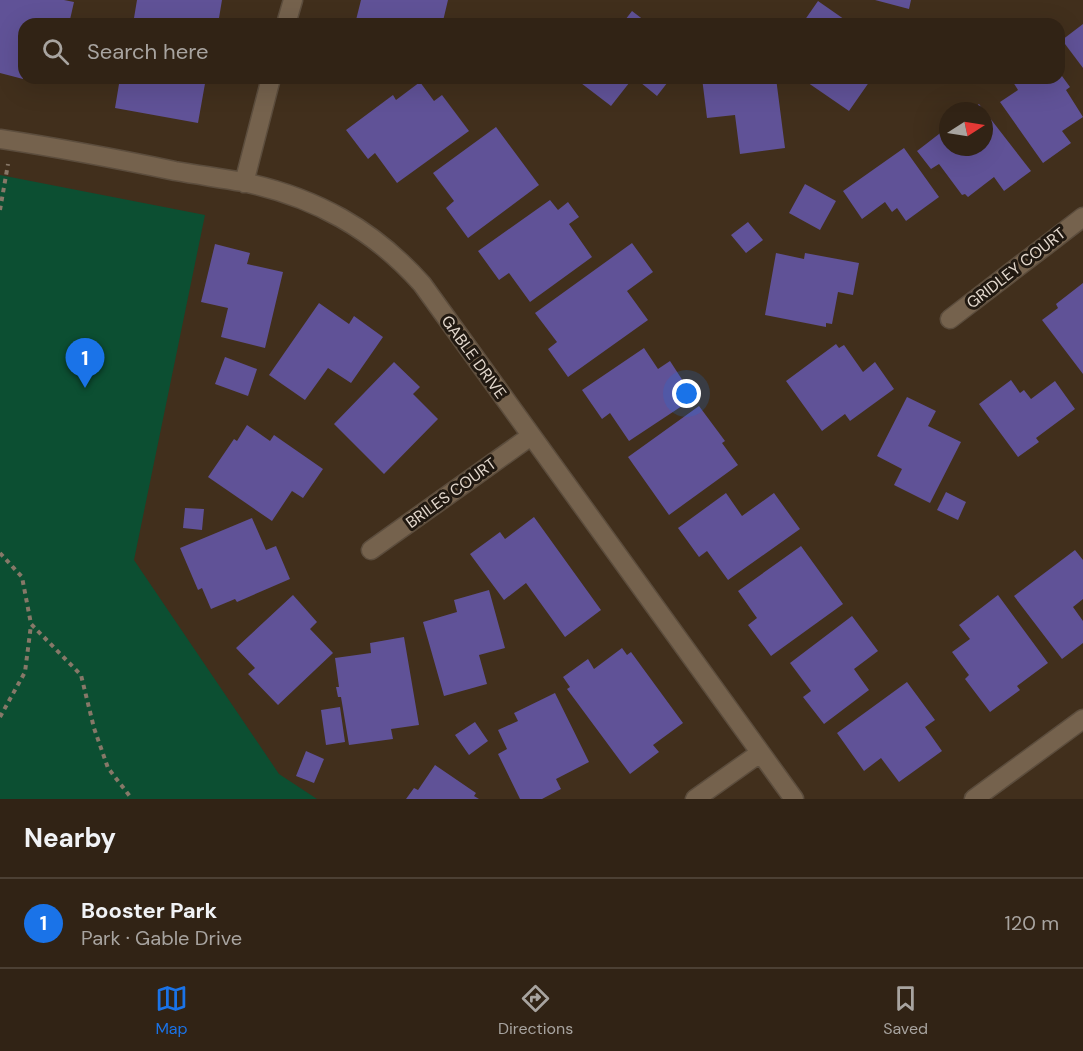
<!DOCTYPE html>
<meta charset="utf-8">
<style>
body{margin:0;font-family:"DM Sans",sans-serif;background:#392b1e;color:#f1f3f6}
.compass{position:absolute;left:939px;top:102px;width:54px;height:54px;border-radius:50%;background:#312315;box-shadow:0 6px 24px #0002;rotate:78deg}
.you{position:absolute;left:687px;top:394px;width:21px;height:21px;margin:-15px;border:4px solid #fff;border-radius:50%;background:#1a73e8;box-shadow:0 0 0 9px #1a73e833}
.badge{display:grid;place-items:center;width:39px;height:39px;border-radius:50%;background:#1a73e8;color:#fff;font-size:20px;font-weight:700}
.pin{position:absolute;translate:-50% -50px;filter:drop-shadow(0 2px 3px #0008)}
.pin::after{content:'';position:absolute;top:32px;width:21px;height:18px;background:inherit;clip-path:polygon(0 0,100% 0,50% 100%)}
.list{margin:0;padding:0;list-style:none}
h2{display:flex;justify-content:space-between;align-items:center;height:78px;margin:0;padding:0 24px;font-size:26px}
h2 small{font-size:20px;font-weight:400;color:#a8a4a0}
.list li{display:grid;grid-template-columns:39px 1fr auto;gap:18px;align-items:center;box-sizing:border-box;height:90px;padding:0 24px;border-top:2px solid #4c4034}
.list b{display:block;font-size:22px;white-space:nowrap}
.list p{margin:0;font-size:20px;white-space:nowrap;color:#a8a4a0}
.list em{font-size:20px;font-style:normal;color:#a8a4a0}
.icon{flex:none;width:33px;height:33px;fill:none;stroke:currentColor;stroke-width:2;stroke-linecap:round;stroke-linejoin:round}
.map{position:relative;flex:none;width:1083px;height:799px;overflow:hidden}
.search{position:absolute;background:#312315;box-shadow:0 6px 24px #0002;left:18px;right:18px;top:18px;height:66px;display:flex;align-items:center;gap:15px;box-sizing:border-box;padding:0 21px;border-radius:18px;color:#a8a4a0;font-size:22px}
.sheet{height:168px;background:#312315}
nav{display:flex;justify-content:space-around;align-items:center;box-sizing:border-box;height:84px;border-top:2px solid #4c4034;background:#312315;font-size:16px;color:#a8a4a0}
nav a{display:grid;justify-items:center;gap:3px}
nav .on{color:#1a73e8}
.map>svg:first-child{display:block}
.green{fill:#0c4f32}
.building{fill:#605297}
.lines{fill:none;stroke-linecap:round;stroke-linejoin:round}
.minor-casing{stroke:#5c4d3d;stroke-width:21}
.path{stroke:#877868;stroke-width:4;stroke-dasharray:4.5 4.5;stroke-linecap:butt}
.minor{stroke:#75624d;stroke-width:18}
.labels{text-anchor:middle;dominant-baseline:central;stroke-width:6;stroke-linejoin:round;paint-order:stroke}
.street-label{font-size:16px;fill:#e4d9ce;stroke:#211911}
</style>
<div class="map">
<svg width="1083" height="799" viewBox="0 0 1083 799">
<rect width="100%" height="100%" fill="#412f1c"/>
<path class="green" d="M 0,175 L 205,215 L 134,560 L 279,774 L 317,799 L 0,799 Z"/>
<path class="building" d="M 0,0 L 64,0 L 74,2 L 69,24 L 24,24 L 23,79 L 0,73 Z
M 137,0 L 222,0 L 218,24 L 133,24 Z
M 361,0 L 448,0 L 443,21 L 437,20 L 436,24 L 355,24 Z
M 875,0 L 911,0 L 909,9 Z
M 818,1 L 851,24 L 802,24 Z
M 632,11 L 649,24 L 622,24 Z
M 1083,24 L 1083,68 L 1062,40 Z
M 1059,72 L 1070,87 L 1066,90 L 1083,117 L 1062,131 L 1071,143 L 1043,163 L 1000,102 L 1018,90 L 1013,82 L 1019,78 L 1059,78 Z
M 120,78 L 206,78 L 198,123 L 115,108 Z
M 579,78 L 633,78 L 611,106 L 577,80 Z
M 635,78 L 671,78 L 657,96 Z
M 702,78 L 776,78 L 785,148 L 740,154 L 735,115 L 707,118 Z
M 801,78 L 872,78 L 849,111 Z
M 420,82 L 434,101 L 442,95 L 469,131 L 397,183 L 375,153 L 368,159 L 346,130 L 393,95 L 396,100 Z
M 979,104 L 1031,171 L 1004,191 L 994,177 L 968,197 L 965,194 L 962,195 L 939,164 L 931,169 L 917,151 L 948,127 L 948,147 L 984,147 L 984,111 L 970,111 Z
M 496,127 L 539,185 L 468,238 L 446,208 L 454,201 L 433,173 Z
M 904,148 L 939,197 L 906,221 L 897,208 L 892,212 L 885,202 L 862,219 L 843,191 Z
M 805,184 L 836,201 L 820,230 L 789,213 Z
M 550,200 L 558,210 L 568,202 L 579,217 L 569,224 L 592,257 L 530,302 L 509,273 L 499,280 L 478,251 Z
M 748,222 L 763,240 L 746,253 L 731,235 Z
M 632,243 L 653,272 L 627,291 L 648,320 L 568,377 L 548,349 L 557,342 L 535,313 Z
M 215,244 L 250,253 L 247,264 L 283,272 L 265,348 L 221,337 L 228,308 L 201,302 Z
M 776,253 L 804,259 L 805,253 L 859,263 L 853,295 L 838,292 L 832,324 L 826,323 L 826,327 L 765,315 Z
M 1083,283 L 1083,374 L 1042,320 L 1058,308 L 1056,304 Z
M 319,303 L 349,324 L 354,316 L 383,337 L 351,383 L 328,368 L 305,400 L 269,375 Z
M 836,344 L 839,348 L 844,345 L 863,372 L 875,362 L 894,389 L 850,421 L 845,414 L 822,431 L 786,381 Z
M 644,348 L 658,369 L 670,361 L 694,398 L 629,441 L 610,413 L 602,419 L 582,390 Z
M 225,357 L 257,369 L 248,396 L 215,384 Z
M 394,362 L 420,387 L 413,394 L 438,419 L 384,474 L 334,424 Z
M 1011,380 L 1020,393 L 1024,390 L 1031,399 L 1055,381 L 1075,409 L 1036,438 L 1039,442 L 1018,457 L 979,404 Z
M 907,397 L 936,411 L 928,426 L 961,442 L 930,503 L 894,485 L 902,469 L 877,456 Z
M 699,406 L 725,441 L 722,443 L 738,465 L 669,515 L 628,457 Z
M 247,425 L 270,441 L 274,435 L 323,469 L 303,498 L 292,491 L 272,521 L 208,477 L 234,439 L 237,441 Z
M 946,492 L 966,502 L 958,520 L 937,510 Z
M 726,493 L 742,516 L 774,493 L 800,529 L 728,580 L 707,551 L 699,557 L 678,528 Z
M 185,508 L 204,509 L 202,530 L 183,528 Z
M 534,517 L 601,610 L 565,637 L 526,583 L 504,600 L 470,554 L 500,532 L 505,539 Z
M 252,518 L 266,550 L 276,546 L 290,579 L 237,602 L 235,599 L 211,609 L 202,588 L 198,590 L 180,548 Z
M 801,546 L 843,604 L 771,656 L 748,625 L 757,618 L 738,591 Z
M 1075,550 L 1083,560 L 1083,599 L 1073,607 L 1083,621 L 1083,643 L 1062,659 L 1014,596 Z
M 489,590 L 505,648 L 479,655 L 487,684 L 444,696 L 423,622 L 457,612 L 454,600 Z
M 293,595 L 317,622 L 310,629 L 333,653 L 278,705 L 248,674 L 255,668 L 236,648 Z
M 998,595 L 1048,663 L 1017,686 L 1020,690 L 990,712 L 965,679 L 969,675 L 952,652 L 970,639 L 959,625 Z
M 852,616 L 878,651 L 854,669 L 869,690 L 824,724 L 803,697 L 811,691 L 790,663 Z
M 404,637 L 419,725 L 391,729 L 393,739 L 349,745 L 341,697 L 338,697 L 336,687 L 339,687 L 335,658 L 371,653 L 370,643 Z
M 622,648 L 627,655 L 631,652 L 683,723 L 653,745 L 659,752 L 630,774 L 567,689 L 570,687 L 563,677 L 588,659 L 594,669 Z
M 907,682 L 935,720 L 925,727 L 942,751 L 899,782 L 881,758 L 864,771 L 837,733 Z
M 555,693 L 589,762 L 556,779 L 561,789 L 542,799 L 520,799 L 498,754 L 507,749 L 498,730 L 518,721 L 514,713 Z
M 340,707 L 345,742 L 326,745 L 321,710 Z
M 475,722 L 488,741 L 469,755 L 455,735 Z
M 306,751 L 324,759 L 314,783 L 296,776 Z
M 435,765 L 476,793 L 474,796 L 479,799 L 406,799 L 414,788 L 418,790 Z"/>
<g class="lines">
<defs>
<path id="minor" d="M 286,24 L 293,0
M 0,139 C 59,148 117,159 175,171 C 198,175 220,178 243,182 C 315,197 373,229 422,284 L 794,799
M 244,183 L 271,78
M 950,319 L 1083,217
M 371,550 L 531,436
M 695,799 L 760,753
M 974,799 L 1083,719"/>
</defs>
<use href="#minor" class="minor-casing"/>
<path class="path" d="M 0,210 L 8,164
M 0,553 L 22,577 L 31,624 L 81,675 L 94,728 L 108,768 L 132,799
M 0,717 L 25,672 L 31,625"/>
<use href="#minor" class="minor"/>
</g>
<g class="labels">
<g class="street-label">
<text transform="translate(1016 268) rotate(-38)">GRIDLEY COURT</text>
<text transform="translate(474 357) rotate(54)">GABLE DRIVE</text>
<text transform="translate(451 493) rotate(-36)">BRILES COURT</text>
</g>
</g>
</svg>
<svg class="compass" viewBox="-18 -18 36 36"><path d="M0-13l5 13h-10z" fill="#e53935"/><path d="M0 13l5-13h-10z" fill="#a8a4a0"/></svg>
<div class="you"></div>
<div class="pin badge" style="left:85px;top:388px">1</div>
<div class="search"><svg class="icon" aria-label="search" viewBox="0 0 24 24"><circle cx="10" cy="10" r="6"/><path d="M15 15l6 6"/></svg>Search here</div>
</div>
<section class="sheet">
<h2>Nearby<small></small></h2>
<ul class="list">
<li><span class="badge">1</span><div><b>Booster Park</b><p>Park · Gable Drive</p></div><em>120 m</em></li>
</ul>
</section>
<nav>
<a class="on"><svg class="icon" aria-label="map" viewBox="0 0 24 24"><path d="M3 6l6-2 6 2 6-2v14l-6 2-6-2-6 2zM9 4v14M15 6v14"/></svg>Map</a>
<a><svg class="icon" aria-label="directions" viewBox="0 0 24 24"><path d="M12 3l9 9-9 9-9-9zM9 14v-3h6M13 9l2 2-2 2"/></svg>Directions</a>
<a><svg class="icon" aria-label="saved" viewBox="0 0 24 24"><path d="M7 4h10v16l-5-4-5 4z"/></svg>Saved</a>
</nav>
